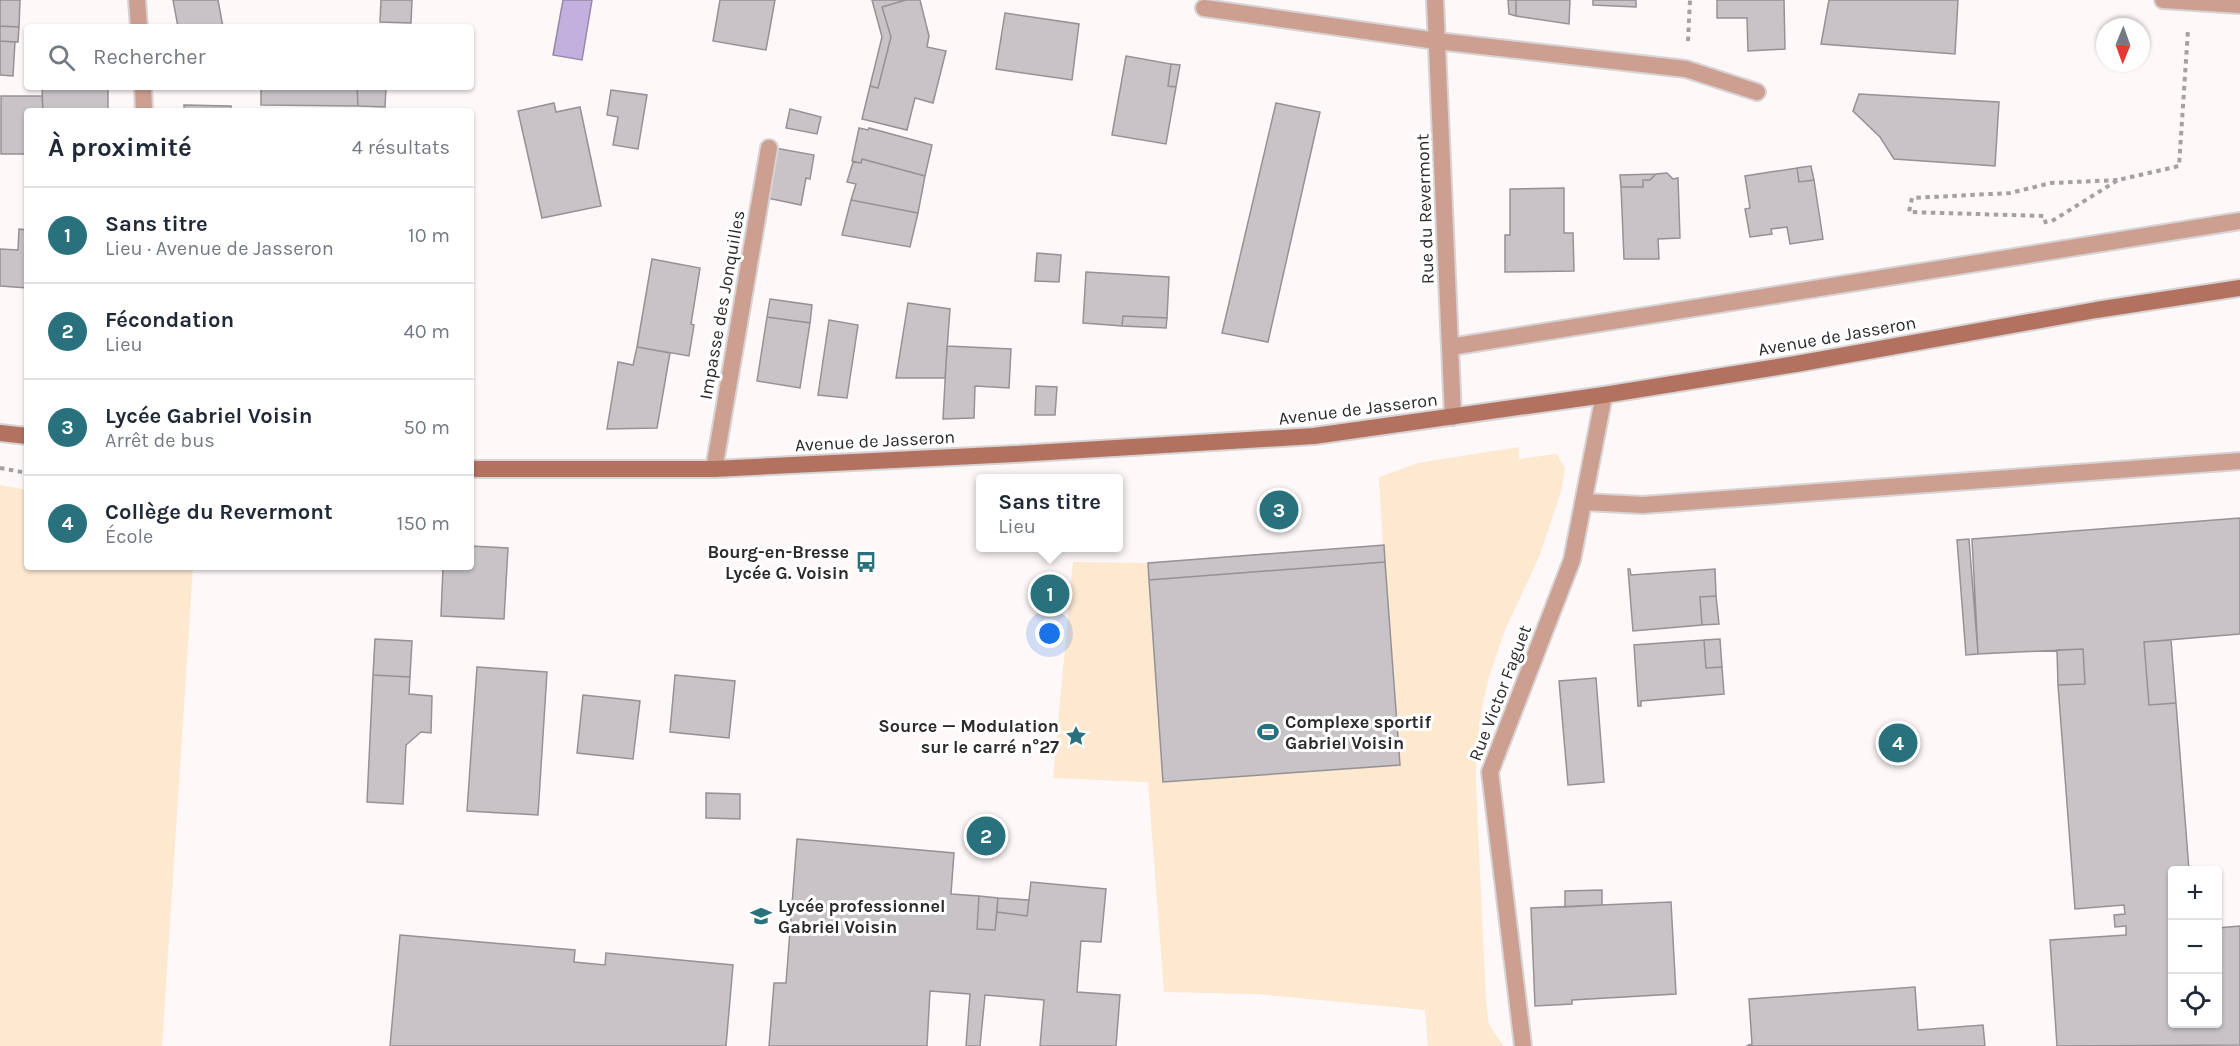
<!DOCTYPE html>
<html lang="fr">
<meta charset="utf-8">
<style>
body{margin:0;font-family:Karla,sans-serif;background:#f6f6f7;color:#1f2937}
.controls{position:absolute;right:18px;bottom:18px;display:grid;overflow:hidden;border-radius:6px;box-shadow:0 2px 4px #0004}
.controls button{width:54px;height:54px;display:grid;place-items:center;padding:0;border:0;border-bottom:2px solid #e0e1e3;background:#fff;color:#1f2937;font:30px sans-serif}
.compass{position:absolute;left:2096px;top:18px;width:54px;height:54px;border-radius:50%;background:#fff;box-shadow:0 2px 4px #0004;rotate:181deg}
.you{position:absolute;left:1050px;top:634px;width:21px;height:21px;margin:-15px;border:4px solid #fff;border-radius:50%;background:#1a73e8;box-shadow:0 0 0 9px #1a73e833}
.badge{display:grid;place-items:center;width:39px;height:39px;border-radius:50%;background:#29717c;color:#fff;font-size:20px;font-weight:700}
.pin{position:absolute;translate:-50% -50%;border:3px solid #fff;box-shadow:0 2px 6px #0006}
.popup{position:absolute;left:976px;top:474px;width:147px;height:78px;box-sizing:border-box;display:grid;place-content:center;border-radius:6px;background:#fff;filter:drop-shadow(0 2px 4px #0005);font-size:20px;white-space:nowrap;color:#747a83}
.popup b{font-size:22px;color:#1f2937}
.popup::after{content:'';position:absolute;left:50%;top:100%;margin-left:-12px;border:12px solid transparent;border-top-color:#fff}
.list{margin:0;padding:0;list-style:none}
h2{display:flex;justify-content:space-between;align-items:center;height:78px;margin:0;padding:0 24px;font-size:26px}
h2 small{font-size:20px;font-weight:400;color:#747a83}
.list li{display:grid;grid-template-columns:39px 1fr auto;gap:18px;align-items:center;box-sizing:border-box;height:96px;padding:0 24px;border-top:2px solid #e0e1e3}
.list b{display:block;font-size:22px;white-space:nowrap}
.list p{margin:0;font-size:20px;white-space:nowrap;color:#747a83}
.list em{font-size:20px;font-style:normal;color:#747a83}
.icon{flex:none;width:33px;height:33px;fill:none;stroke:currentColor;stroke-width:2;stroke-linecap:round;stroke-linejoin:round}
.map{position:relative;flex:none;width:2240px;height:1046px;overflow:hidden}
.search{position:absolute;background:#fff;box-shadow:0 2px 4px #0004;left:24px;top:24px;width:450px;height:66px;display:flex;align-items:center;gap:15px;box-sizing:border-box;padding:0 21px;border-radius:6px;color:#747a83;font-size:22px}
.panel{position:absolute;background:#fff;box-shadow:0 2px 4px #0004;left:24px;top:108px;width:450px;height:462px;border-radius:6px}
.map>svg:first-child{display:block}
.green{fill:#fde8d0}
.water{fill:#c3b0de;stroke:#9688a8;stroke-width:1.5}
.building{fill:#c8c3c7;stroke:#969195;stroke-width:1.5}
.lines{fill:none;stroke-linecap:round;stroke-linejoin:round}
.service-casing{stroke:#d8d3d4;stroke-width:20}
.minor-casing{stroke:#d8d3d4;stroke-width:20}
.secondary-casing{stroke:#d8d3d4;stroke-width:20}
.path{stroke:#a5a0a1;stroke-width:4;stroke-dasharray:4.5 4.5;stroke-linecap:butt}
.service{stroke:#cc9f91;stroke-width:16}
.minor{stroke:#cc9f91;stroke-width:16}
.secondary{stroke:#b2725f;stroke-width:16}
.labels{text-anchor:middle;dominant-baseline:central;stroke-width:6;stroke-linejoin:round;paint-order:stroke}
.street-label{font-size:18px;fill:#2d2a2b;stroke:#fff}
.poi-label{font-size:18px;font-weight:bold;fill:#2d2a2b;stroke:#fff;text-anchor:end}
</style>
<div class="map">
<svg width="2240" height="1046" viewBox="0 0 2240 1046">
<rect width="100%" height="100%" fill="#fef8f9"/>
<path class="green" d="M 1519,447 L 1519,459 L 1557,454 L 1565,468 L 1561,492 L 1539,557 L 1505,630 L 1489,677 L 1482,707 L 1476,758 L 1476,787 L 1486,1001 L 1489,1025 L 1504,1046 L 1428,1046 L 1425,1010 L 1257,994 L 1164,992 L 1148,782 L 1053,778 L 1073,562 L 1148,563 L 1383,546 L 1379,477 L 1418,463 Z
M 0,485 L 27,490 L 27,567 L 193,567 L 162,1046 L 0,1046 Z"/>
<path class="water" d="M 563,0 L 592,0 L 582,60 L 553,55 Z"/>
<path class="building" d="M 0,0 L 20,0 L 19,27 L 0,26 Z
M 173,0 L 218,0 L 223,27 L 178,27 Z
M 381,0 L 412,0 L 411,23 L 380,22 Z
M 720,0 L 775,0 L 766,50 L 713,41 Z
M 872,0 L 906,0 L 882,7 L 891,37 L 878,88 L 870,86 L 882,37 Z
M 906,0 L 920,0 L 929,36 L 927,47 L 946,51 L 933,103 L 915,98 L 907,130 L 862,119 L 870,86 L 878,88 L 891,37 L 882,7 Z
M 1508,0 L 1516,0 L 1516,16 L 1509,14 Z
M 1516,0 L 1570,0 L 1569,24 L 1516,16 Z
M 1593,0 L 1636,0 L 1636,7 L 1593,5 Z
M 1717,0 L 1784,0 L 1785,49 L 1748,51 L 1747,18 L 1717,18 Z
M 1829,0 L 1958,0 L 1955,54 L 1821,44 Z
M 1005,13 L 1079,24 L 1072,80 L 996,69 Z
M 0,26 L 19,27 L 18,42 L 0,41 Z
M 0,41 L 15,42 L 13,76 L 0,75 Z
M 1126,56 L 1171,64 L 1168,86 L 1176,87 L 1166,144 L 1112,135 Z
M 1171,64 L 1180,65 L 1176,87 L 1168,86 Z
M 42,87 L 108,87 L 108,111 L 43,111 Z
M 261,87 L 357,87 L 358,106 L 261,105 Z
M 357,87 L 386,87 L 385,107 L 358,106 Z
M 611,90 L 647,95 L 638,149 L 613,145 L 618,117 L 607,115 Z
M 1859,94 L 1999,102 L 1995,166 L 1894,159 L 1880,137 L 1853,111 Z
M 1,96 L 42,96 L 43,111 L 27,111 L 27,154 L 1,154 Z
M 554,103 L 556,112 L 580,107 L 601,206 L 542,218 L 518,111 Z
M 1276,103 L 1320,112 L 1268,342 L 1222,333 Z
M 184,105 L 231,106 L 231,111 L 184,111 Z
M 790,109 L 821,117 L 817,134 L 786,128 Z
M 859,128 L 868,130 L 869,128 L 932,145 L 925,176 L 862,159 L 861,163 L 852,161 Z
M 775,148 L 814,155 L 810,179 L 806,178 L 801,205 L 767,198 Z
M 862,159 L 925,176 L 918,213 L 851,200 L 856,184 L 847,182 L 853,162 L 861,163 Z
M 1811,166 L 1814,180 L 1799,182 L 1797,168 Z
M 1797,168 L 1799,182 L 1814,180 L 1823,239 L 1790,244 L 1787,227 L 1771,229 L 1772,234 L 1750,237 L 1745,209 L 1750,208 L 1745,176 Z
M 1667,173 L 1673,179 L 1678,178 L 1680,238 L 1658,239 L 1659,259 L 1624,259 L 1621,187 L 1643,187 L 1643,180 L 1650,180 L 1656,174 Z
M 1656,174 L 1650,180 L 1643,180 L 1643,187 L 1621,187 L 1620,175 Z
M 1564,188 L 1564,233 L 1573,233 L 1574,271 L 1505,272 L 1505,235 L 1510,235 L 1510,189 Z
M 851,200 L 918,213 L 910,247 L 842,235 Z
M 19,229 L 27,230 L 27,288 L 0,286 L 0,249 L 18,250 Z
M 1037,253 L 1061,255 L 1059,282 L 1035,281 Z
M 652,259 L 700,268 L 691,324 L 694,325 L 689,356 L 637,347 Z
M 1086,272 L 1169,277 L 1167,318 L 1123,316 L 1122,326 L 1083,323 Z
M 770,299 L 812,305 L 810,323 L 767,317 Z
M 908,303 L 950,309 L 945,378 L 896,378 Z
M 1123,316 L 1167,318 L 1166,328 L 1122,326 Z
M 767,317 L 810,323 L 800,388 L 757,381 Z
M 829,320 L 858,325 L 847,398 L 818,395 Z
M 947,346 L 1011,349 L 1009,388 L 975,386 L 974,418 L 943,419 Z
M 637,347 L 670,353 L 657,428 L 607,429 L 618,362 L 633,365 Z
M 1036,386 L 1057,387 L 1055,415 L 1035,415 Z
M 2240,518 L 2240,634 L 2144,642 L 2149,705 L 2176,703 L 2189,870 L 2172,870 L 2172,1024 L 2218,1024 L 2218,928 L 2240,926 L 2240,1045 L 2057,1046 L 2050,940 L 2126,935 L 2126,926 L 2115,927 L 2114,915 L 2125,914 L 2124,905 L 2075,909 L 2058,685 L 2085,684 L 2083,649 L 1978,654 L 1972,539 Z
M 1969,539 L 1978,654 L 1966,655 L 1957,540 Z
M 1384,545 L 1385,562 L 1149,580 L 1148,563 Z
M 471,546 L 508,548 L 504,619 L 441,616 L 443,567 L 471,567 Z
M 1385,562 L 1400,765 L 1163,782 L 1149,580 Z
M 1628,569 L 1630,569 L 1631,575 L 1715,569 L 1716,596 L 1700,597 L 1702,625 L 1633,631 Z
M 1716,596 L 1719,624 L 1702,625 L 1700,597 Z
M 375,639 L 412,641 L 410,677 L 373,675 Z
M 1720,639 L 1722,667 L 1706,668 L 1704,640 Z
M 1704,640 L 1706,668 L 1722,667 L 1724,694 L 1641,701 L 1641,706 L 1638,706 L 1634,645 Z
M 2171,640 L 2176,703 L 2149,705 L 2144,642 Z
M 2083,649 L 2085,684 L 2058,685 L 2057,650 Z
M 477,667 L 547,672 L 538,815 L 467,811 Z
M 373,675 L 410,677 L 409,694 L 432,696 L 431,733 L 421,732 L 406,745 L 403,804 L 367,802 Z
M 675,675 L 735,681 L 729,738 L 670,732 Z
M 1596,678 L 1604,782 L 1568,785 L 1559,681 Z
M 583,695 L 640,701 L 633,759 L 577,753 Z
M 706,793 L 740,794 L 740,819 L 706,818 Z
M 797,839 L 954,853 L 951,894 L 979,896 L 977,929 L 995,930 L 997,912 L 1027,916 L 1031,882 L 1106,889 L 1101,942 L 1081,941 L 1077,992 L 1120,995 L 1116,1046 L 1040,1046 L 1044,1000 L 985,995 L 980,1046 L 966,1046 L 970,994 L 930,991 L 927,1046 L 769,1046 L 774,983 L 786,983 Z
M 1602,890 L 1602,905 L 1565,907 L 1565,891 Z
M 979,896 L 998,898 L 995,930 L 977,929 Z
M 998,898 L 1029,900 L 1027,916 L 997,912 Z
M 1671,902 L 1676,994 L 1572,1000 L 1572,1004 L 1535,1006 L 1531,908 Z
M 400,935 L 575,950 L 574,962 L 605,965 L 606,953 L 733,965 L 726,1046 L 390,1046 Z
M 1915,987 L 1918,1030 L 1983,1025 L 1985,1046 L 1746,1046 L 1752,1044 L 1749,999 Z"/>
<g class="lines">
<defs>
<path id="service" d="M 1204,8 L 1437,41
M 1450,347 L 2240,221
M 1584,502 L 1643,505 L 2240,461"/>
<path id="minor" d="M 137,0 L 139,27
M 1435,0 L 1453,417
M 2163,0 L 2240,5
M 1437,41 L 1686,69 L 1757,92
M 143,87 L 144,111
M 714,469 L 769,148
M 1523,1046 L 1490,772 L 1572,560 L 1604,395"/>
<path id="secondary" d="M 0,433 L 27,436
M 471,469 L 714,469 L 1015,454 L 1314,436 L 1604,395 L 1796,364 L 2096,310 L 2240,288"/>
</defs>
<use href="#service" class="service-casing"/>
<use href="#minor" class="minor-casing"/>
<use href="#secondary" class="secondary-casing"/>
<path class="path" d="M 1688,41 L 1690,0
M 2052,221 L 2118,180 L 2179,166 L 2188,30
M 2046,224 L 2044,216 L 1909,212 L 1912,198 L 2010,193 L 2051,183 L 2118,180
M 0,468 L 27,473"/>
<use href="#service" class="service"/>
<use href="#minor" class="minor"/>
<use href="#secondary" class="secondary"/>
</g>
<defs>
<symbol id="bus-bare" viewBox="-9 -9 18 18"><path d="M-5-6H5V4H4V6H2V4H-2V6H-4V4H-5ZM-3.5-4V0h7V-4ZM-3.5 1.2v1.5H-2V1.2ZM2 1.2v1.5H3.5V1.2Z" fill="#29717c" stroke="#fff" stroke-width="2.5" paint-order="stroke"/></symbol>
<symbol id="stadium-bare" viewBox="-9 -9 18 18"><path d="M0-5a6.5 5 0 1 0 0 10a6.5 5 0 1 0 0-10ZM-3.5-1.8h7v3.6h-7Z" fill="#29717c" stroke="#fff" stroke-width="2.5" paint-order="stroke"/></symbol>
<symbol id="sight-bare" viewBox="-9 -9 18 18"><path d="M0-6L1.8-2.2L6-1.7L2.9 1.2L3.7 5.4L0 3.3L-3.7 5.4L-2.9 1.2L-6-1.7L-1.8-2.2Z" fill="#29717c" stroke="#fff" stroke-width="2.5" paint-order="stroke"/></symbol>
<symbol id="school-bare" viewBox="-9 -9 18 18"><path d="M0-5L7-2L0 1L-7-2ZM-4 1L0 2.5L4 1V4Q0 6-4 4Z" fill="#29717c" stroke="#fff" stroke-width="2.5" paint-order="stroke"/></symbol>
</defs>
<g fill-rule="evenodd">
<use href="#bus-bare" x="851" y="547" width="30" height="30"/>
<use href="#stadium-bare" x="1253" y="717" width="30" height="30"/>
<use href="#sight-bare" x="1061" y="721" width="30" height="30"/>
<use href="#school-bare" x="746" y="901" width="30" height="30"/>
</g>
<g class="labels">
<g class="street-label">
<text transform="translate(1425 209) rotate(-92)">Rue du Revermont</text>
<text transform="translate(722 305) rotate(-80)">Impasse des Jonquilles</text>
<text transform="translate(1837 336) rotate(-10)">Avenue de Jasseron</text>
<text transform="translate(1358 409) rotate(-7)">Avenue de Jasseron</text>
<text transform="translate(875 441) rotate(-3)">Avenue de Jasseron</text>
<text transform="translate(1500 693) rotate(-69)">Rue Victor Faguet</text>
</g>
<g class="poi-label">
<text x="849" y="552">Bourg-en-Bresse<tspan x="849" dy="21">Lycée G. Voisin</tspan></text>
<text x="1285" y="722" text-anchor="start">Complexe sportif<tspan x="1285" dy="21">Gabriel Voisin</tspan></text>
<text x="1059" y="726">Source — Modulation<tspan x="1059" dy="21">sur le carré n°27</tspan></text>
<text x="778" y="906" text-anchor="start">Lycée professionnel<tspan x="778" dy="21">Gabriel Voisin</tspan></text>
</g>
</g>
</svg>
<div class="controls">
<button>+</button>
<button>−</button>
<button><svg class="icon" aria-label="locate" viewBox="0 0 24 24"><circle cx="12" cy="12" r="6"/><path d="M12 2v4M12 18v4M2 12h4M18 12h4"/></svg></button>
</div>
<svg class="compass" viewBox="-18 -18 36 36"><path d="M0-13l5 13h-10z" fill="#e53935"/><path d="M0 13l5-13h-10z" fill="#747a83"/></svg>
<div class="you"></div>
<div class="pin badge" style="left:1050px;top:594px">1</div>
<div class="popup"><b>Sans titre</b>Lieu</div>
<div class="pin badge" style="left:986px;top:836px">2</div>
<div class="pin badge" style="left:1279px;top:510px">3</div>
<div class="pin badge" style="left:1898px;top:743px">4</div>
<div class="search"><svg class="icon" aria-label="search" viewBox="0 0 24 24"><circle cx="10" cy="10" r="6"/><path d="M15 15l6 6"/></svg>Rechercher</div>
<section class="panel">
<h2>À proximité<small>4 résultats</small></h2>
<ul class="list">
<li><span class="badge">1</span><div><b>Sans titre</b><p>Lieu · Avenue de Jasseron</p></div><em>10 m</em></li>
<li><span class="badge">2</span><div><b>Fécondation</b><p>Lieu</p></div><em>40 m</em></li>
<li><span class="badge">3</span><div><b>Lycée Gabriel Voisin</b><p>Arrêt de bus</p></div><em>50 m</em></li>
<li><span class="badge">4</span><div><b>Collège du Revermont</b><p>École</p></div><em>150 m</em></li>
</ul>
</section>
</div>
